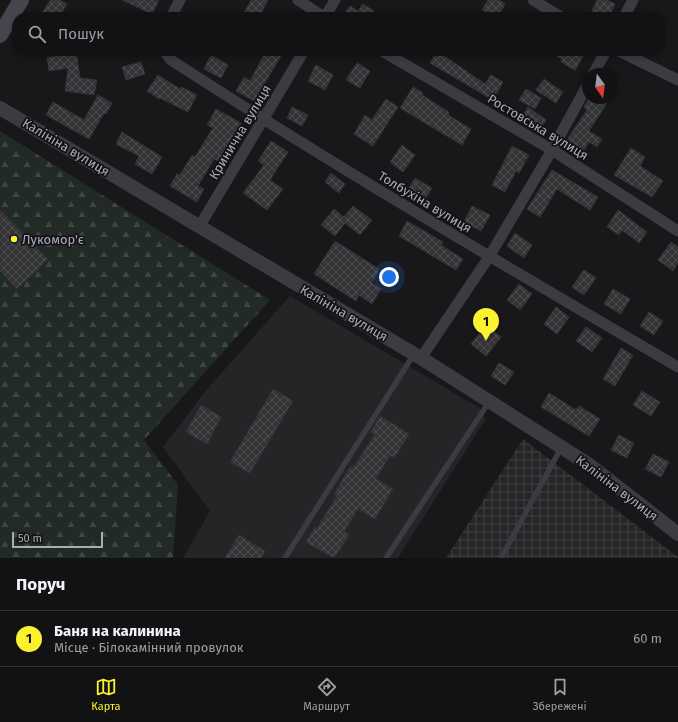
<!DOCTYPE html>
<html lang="uk">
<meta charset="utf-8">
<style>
body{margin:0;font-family:"Fira Sans",sans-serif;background:#1b1b1d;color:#f1f3f6}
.compass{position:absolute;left:582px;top:68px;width:36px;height:36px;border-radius:50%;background:#121214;box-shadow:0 2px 6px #0003;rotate:166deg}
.scale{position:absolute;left:12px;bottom:10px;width:91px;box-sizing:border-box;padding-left:4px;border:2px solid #a9aaba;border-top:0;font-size:11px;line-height:14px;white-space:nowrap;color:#a9aaba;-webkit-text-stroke:3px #131315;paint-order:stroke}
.you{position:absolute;left:389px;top:277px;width:14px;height:14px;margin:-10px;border:3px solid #fff;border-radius:50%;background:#1a73e8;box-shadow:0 0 0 6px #1a73e833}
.badge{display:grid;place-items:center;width:26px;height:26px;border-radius:50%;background:#fbf22f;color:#111;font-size:13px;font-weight:700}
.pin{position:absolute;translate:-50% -33px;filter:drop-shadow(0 1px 2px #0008)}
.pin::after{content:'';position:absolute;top:21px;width:14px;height:12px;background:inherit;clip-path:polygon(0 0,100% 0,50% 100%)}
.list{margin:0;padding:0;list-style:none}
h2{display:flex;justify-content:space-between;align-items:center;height:52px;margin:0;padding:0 16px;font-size:17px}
h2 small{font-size:13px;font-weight:400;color:#9c9ea0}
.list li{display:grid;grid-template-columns:26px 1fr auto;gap:12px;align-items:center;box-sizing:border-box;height:56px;padding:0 16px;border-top:1px solid #313234}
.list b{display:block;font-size:15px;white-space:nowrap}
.list p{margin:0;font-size:13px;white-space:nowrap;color:#9c9ea0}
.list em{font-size:13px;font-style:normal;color:#9c9ea0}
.icon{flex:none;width:22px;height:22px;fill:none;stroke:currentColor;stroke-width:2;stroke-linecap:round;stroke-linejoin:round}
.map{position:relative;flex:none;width:678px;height:558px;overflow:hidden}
.search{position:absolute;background:#121214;box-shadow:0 2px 6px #0003;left:12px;right:12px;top:12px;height:44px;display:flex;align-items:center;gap:10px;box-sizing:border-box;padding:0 14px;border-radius:16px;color:#9c9ea0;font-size:15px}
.sheet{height:108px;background:#121214}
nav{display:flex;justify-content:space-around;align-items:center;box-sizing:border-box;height:56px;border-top:1px solid #313234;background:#121214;font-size:11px;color:#9c9ea0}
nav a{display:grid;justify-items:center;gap:2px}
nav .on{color:#fbf22f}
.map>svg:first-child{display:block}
.built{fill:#252427}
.industrial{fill:url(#industrial-grid)}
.forest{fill:url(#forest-firs)}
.building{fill:url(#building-cross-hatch);stroke:#333236}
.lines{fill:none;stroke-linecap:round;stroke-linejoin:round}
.service{stroke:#3b3b41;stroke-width:5.5}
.minor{stroke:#3b3b41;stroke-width:11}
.tertiary{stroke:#3b3b41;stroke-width:14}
.secondary{stroke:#47464f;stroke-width:16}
.poi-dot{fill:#fbf22f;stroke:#131315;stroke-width:1.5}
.labels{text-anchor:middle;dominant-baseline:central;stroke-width:3.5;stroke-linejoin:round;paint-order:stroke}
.street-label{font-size:13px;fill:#a9aaba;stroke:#131315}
.poi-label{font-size:13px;fill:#a9aaba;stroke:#131315;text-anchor:start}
</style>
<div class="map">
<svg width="678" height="558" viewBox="0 0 678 558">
<defs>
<pattern id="industrial-grid" width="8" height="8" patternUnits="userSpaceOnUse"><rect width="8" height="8" fill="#252427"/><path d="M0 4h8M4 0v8" fill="none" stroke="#424144"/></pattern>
<pattern id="forest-firs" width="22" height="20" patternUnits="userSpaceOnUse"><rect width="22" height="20" fill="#212a25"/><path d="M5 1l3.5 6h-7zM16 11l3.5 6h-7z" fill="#3e4643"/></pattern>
<pattern id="building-cross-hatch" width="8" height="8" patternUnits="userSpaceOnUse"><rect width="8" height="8" fill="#343336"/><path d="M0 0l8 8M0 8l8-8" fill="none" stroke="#4f4e51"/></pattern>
</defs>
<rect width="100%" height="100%" fill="#18181a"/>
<path class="built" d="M 290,296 L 483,410 L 485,420 L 398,558 L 183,558 L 210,511 L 163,447 L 203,394 Z"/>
<path class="industrial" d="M 523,439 L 678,557 L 678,558 L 446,558 Z"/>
<path class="forest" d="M 0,131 L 270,300 L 144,440 L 178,485 L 173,558 L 0,558 Z"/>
<path class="building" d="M 50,0 L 60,0 L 67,4 L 59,17 L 40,17 Z
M 122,0 L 159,0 L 152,14 Z
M 251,0 L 268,0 L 259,17 L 242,17 Z
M 488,0 L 499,0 L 505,4 L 498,17 L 494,17 L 482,10 Z
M 597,0 L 607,0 L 615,4 L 609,17 L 599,17 L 591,13 Z
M 363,4 L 374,11 L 370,17 L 342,17 L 350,6 L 358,11 Z
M 71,51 L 76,51 L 80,78 L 97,80 L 94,95 L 65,91 L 68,68 L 49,71 L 47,58 L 70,54 Z
M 266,51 L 284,51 L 254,101 L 236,91 L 244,77 L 250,81 Z
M 437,51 L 485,84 L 491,75 L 503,82 L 493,100 L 430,63 Z
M 547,51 L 586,51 L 575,70 L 561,62 L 562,59 Z
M 211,55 L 228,65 L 221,78 L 204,69 Z
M 141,62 L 145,74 L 126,80 L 122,67 Z
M 357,63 L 370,71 L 360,88 L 346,80 Z
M 316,65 L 333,75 L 325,90 L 308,81 Z
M 158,75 L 180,89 L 181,87 L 197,95 L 188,112 L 160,98 L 159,99 L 147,91 Z
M 544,79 L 563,92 L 556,103 L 536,90 Z
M 413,87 L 423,93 L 422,95 L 449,112 L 448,115 L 471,129 L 462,145 L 400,108 Z
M 526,89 L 541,98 L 535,109 L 519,100 Z
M 98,95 L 112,103 L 106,114 L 104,113 L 89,139 L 46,115 L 53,102 L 84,120 Z
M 589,98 L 599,98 L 607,103 L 589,131 L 602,139 L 597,147 L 589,142 L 581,155 L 564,144 L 587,110 L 584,107 Z
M 386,99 L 398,107 L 373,146 L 354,134 L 365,115 L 372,120 Z
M 292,107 L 308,115 L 302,126 L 287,118 Z
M 528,107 L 546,120 L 540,129 L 522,117 Z
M 216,109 L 241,123 L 220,162 L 214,159 L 198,186 L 204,189 L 197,202 L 170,186 L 177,174 L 180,175 L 192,155 L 195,157 L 213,128 L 207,125 Z
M 122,132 L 162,157 L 152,174 L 135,164 L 139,156 L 116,144 Z
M 271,141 L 288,152 L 270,180 L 283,189 L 267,210 L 243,193 L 264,165 L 258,161 Z
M 402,145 L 415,155 L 403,172 L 390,162 Z
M 512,146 L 529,155 L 519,173 L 516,171 L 505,192 L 492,185 Z
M 631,148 L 645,157 L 640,166 L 663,181 L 652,197 L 614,175 Z
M 552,170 L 598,197 L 590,210 L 557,189 L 540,217 L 527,209 Z
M 331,173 L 345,184 L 339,193 L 325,182 Z
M 415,178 L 432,188 L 424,201 L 407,191 Z
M 353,206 L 372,220 L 360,235 L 345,223 L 335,236 L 321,225 L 334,209 L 344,217 Z
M 472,206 L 490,215 L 481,231 L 464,222 Z
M 0,210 L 48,259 L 17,289 L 0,271 Z
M 618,210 L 647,232 L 639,243 L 622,230 L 619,235 L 607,227 Z
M 407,221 L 443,242 L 441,245 L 463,259 L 456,270 L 399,236 Z
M 515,233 L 532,245 L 524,258 L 507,246 Z
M 335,241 L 379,269 L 372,283 L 381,289 L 372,304 L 359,295 L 356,301 L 314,274 Z
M 671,242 L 678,247 L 678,263 L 673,271 L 658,260 Z
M 584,270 L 596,278 L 584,295 L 572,287 Z
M 519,284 L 532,294 L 520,310 L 507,300 Z
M 613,289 L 630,299 L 621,314 L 604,304 Z
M 556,307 L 569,317 L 557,334 L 544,324 Z
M 649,312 L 663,321 L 654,335 L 640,326 Z
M 486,325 L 501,337 L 486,356 L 471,344 Z
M 586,327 L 602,338 L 592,352 L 576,341 Z
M 621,348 L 633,355 L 615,386 L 603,379 Z
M 499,363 L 514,372 L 505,385 L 491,376 Z
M 273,389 L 293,401 L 250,473 L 230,462 Z
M 642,391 L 660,402 L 651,416 L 633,405 Z
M 549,393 L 576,410 L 579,406 L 600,419 L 589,436 L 541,407 Z
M 201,405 L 221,417 L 207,444 L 186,432 Z
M 380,416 L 409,434 L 394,458 L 390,455 L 376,479 L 393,489 L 375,519 L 358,509 L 344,531 L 349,535 L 334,558 L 306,542 L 315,527 L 317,528 L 337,496 L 334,494 L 351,466 L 354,467 L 375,434 L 371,432 Z
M 619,435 L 634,443 L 627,458 L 611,450 Z
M 653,454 L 669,462 L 661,477 L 645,469 Z
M 239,535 L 265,551 L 261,558 L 225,558 Z"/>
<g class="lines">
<path class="service" d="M 285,558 L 414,354
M 386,558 L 489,402
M 501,558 L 561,448"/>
<path class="minor" d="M 298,0 L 324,17
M 533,0 L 561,17
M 171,17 L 180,0
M 325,17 L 335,0
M 624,17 L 633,0
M 164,51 L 171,60 C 336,167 507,267 678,367
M 382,51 L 552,150 L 678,231
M 619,51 L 678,80
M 593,74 L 606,51
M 199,227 L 304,51
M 421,358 L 489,257 L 552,150 L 588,84"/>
<path class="tertiary" d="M 0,108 L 421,358 L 591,466 L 678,534"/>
<path class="secondary" d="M 0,35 L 21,0"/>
</g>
<circle class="poi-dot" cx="14" cy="239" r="4"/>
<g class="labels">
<g class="street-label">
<text transform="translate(538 127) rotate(31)">Ростовська вулиця</text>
<text transform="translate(240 132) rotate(-59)">Кринична вулиця</text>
<text transform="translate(66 147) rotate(31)">Калініна вулиця</text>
<text transform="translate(425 202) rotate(31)">Толбухіна вулиця</text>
<text transform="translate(344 313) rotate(30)">Калініна вулиця</text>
<text transform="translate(617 488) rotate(37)">Калініна вулиця</text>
</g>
<g class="poi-label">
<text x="22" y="239">Лукомор'є</text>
</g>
</g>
</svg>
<svg class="compass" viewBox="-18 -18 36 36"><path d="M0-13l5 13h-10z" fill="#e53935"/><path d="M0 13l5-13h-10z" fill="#9c9ea0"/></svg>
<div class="scale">50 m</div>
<div class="you"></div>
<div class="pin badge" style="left:486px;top:341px">1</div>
<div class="search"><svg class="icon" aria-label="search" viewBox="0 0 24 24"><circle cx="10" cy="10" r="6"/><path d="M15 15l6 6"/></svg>Пошук</div>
</div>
<section class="sheet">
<h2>Поруч<small></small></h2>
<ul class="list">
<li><span class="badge">1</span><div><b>Баня на калинина</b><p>Місце · Білокамінний провулок</p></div><em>60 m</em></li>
</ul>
</section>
<nav>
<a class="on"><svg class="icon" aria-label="map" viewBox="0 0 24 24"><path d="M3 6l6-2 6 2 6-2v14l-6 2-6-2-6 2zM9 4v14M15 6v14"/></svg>Карта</a>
<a><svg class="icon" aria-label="directions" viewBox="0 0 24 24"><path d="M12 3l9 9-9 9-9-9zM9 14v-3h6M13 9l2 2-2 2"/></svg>Маршрут</a>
<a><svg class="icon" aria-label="saved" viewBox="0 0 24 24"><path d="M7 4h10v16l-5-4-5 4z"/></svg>Збережені</a>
</nav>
